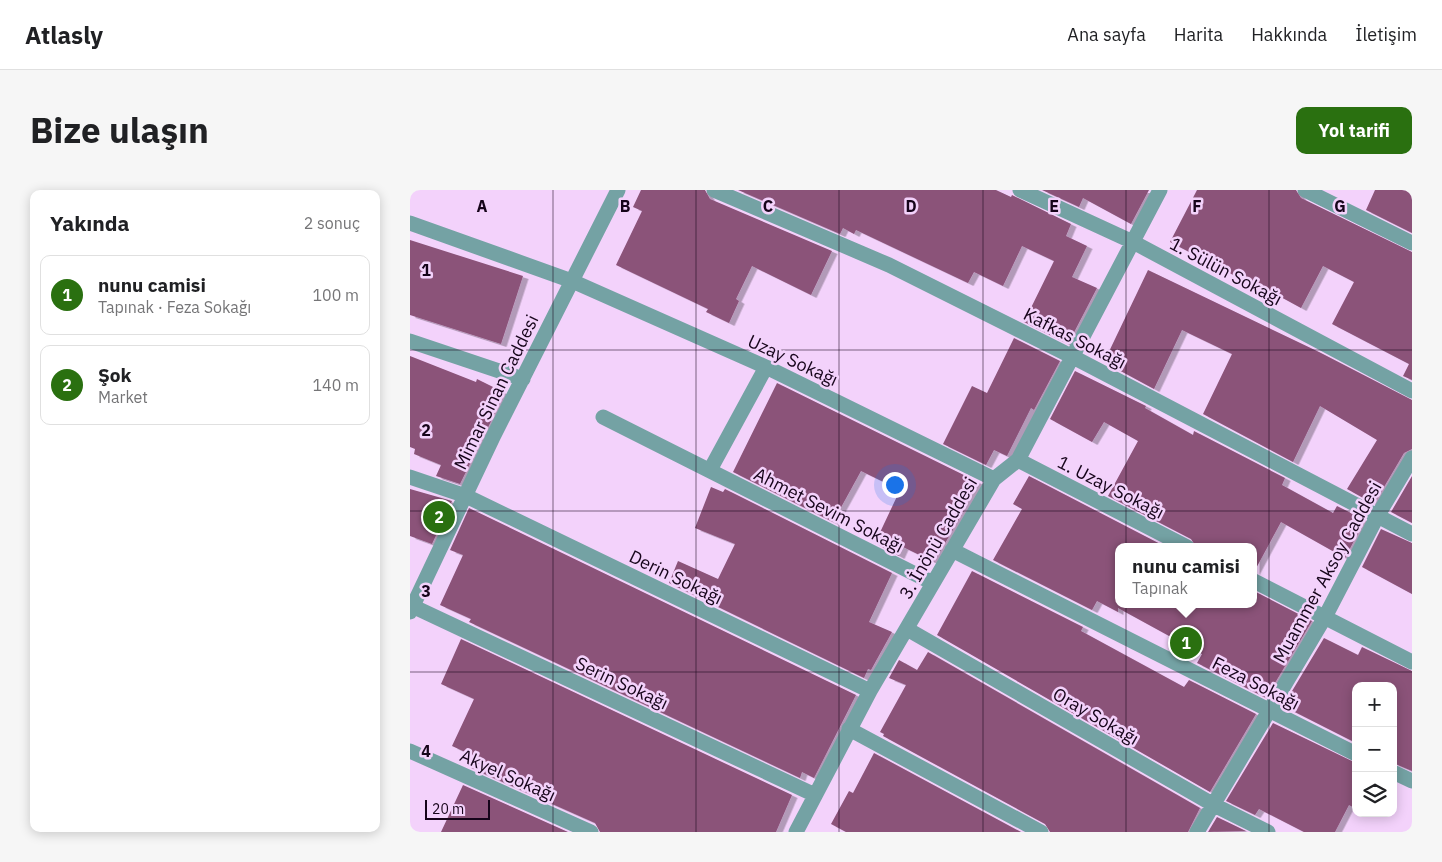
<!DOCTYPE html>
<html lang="tr">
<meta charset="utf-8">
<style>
body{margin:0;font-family:"IBM Plex Sans",sans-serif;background:#f6f6f6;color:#202124}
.controls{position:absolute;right:15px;bottom:15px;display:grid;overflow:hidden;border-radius:10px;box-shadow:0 2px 12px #0003}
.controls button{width:45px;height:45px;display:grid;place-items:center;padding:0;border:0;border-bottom:1px solid #e0e0e0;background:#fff;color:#202124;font:25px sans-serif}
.scale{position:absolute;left:15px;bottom:12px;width:65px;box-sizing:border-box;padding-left:5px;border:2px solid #16041a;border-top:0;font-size:14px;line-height:18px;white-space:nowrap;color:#16041a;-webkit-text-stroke:4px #f3d2fb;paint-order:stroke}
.you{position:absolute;left:484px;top:294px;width:18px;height:18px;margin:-12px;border:4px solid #fff;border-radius:50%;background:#1a73e8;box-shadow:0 0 0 8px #1a73e833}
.badge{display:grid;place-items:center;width:32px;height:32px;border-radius:50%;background:#2a7010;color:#fff;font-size:16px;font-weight:700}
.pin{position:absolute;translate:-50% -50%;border:2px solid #fff;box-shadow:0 1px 5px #0006}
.popup{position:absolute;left:705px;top:353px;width:142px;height:65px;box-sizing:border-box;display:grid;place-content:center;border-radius:10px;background:#fff;filter:drop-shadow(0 1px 4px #0005);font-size:16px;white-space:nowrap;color:#757577}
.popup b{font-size:19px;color:#202124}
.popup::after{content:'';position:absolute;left:50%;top:100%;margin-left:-10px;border:10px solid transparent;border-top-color:#fff}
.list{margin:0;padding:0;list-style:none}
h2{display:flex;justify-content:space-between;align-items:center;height:65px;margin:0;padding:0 20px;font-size:21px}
h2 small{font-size:16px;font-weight:400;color:#757577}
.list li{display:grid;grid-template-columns:32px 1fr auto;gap:15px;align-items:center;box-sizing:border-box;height:80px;margin:0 10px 10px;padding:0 10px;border:1px solid #e0e0e0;border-radius:10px}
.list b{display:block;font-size:19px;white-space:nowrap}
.list p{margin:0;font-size:16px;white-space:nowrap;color:#757577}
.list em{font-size:16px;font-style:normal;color:#757577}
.icon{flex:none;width:28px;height:28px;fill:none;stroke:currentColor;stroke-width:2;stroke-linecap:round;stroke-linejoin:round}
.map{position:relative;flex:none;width:1002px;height:642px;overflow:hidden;border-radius:10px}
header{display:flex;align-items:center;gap:30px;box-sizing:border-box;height:70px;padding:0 25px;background:#fff;border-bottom:1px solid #e0e0e0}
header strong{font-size:24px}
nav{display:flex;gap:28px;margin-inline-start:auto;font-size:18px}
.intro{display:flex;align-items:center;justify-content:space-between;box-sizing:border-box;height:120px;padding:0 30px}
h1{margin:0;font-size:35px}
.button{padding:12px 22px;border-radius:10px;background:#2a7010;color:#fff;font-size:18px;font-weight:700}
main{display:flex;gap:30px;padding:0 30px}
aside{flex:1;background:#fff;border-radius:10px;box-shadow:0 2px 12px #0003}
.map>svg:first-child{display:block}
.building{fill:#8b5279;filter:url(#shadow)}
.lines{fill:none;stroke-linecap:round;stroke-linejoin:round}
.minor{stroke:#74a2a4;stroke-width:15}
.grid{fill:none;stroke:#16041a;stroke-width:1;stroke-opacity:0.55}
.labels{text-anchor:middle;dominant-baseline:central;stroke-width:5;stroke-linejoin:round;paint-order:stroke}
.street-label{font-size:18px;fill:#16041a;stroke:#f3d2fb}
.grid-label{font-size:16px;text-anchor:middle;font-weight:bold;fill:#16041a;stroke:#f3d2fb;stroke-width:5;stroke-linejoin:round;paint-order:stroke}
</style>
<header>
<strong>Atlasly</strong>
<nav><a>Ana sayfa</a><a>Harita</a><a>Hakkında</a><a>İletişim</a></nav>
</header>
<div class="intro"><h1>Bize ulaşın</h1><a class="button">Yol tarifi</a></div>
<main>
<aside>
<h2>Yakında<small>2 sonuç</small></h2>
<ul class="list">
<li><span class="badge">1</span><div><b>nunu camisi</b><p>Tapınak · Feza Sokağı</p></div><em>100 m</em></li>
<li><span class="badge">2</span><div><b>Şok</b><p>Market</p></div><em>140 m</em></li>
</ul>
</aside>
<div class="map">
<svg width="1002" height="642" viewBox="0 0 1002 642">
<defs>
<filter id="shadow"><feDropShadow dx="5.5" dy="3" stdDeviation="0" flood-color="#0004"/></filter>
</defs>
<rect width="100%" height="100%" fill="#f3d2fb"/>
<path class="building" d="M 231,0 L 295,0 L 300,9 L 422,61 L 401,105 L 342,76 L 326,109 L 329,111 L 319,133 L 296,122 L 298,119 L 206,75 L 232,21 L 223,17 Z
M 328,0 L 586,0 L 601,7 L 602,5 L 661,34 L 656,46 L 677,56 L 662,87 L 687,98 L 658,154 L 614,132 L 644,71 L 612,56 L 593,96 L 564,82 L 558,93 L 446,40 L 444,44 L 433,38 L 430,44 Z
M 632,0 L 739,0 L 721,34 L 673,8 L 669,17 Z
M 787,0 L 886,0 L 891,8 L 1002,62 L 1002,190 L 993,186 L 999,174 L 922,134 L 944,92 L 913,76 L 891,118 L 834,87 L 833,90 L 760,52 Z
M 965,0 L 1002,0 L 1002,43 L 956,20 Z
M 0,50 L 113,86 L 91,154 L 0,125 Z
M 738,80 L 909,162 L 1002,210 L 1002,259 L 994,263 L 964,314 L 937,299 L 967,250 L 910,216 L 883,272 L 793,224 L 822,164 L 772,140 L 744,199 L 694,172 Z
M 604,148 L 650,171 L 624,220 L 621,218 L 597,266 L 584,260 L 576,275 L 533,254 L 562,196 L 577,203 Z
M 0,166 L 66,192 L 67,189 L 95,203 L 50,294 L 26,286 L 31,275 L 4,264 L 5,259 L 0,257 Z
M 665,181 L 736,216 L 735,218 L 783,245 L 784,241 L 875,288 L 872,295 L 923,323 L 927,316 L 955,330 L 935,368 L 871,332 L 844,382 L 844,357 L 786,357 L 781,349 L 698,306 L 728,251 L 694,232 L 682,252 L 640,229 Z
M 367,193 L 568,292 L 554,321 L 524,372 L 493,357 L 489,366 L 465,353 L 490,300 L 451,281 L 423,332 L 323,282 Z
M 619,286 L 756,357 L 708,357 L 708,414 L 844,414 L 844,401 L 902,431 L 856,508 L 787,473 L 792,464 L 708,418 L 708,422 L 687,411 L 682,420 L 583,370 L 612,319 L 603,314 Z
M 1002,286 L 1002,333 L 981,322 Z
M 301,297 L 313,302 L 315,299 L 482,383 L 459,432 L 482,442 L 461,480 L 458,479 L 454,488 L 259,393 L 268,371 L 308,389 L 325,354 L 285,338 Z
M 0,299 L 42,311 L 22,354 L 0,346 Z
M 59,318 L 446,505 L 404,588 L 392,582 L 390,588 L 59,432 L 61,429 L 30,415 L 53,365 L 40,360 Z
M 971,339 L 1002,353 L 1002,404 L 952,377 Z
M 562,381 L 673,437 L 671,441 L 774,497 L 779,490 L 846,524 L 800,602 L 527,445 Z
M 914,448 L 948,465 L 952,457 L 1002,481 L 1002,581 L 983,573 L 983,496 L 946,496 L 946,553 L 873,516 Z
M 51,449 L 382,605 L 366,642 L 190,642 L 185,633 L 61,578 L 66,567 L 42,556 L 64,509 L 31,494 Z
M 518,462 L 790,618 L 778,642 L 640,642 L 635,634 L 473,546 L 474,544 L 470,542 L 496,495 L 479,488 L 489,470 L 507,480 Z
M 863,533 L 946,573 L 946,619 L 939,615 L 925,642 L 894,642 L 849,619 L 845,625 L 816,611 Z
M 464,563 L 611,642 L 436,642 L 421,634 L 439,601 L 443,603 Z
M 53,595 L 158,642 L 31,642 Z
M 807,627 L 836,641 L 798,642 Z"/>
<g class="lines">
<path class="minor" d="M 304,0 L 479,75 L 663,167 L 1002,344
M 610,0 L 723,52 L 1002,201
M 895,0 L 1002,53
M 0,33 L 162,91 L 356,177 L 584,289
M 0,151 L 113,189
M 193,227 L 523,393
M 608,270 L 777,357
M 300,280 L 356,177
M 0,287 L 56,306 L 460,501
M 542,360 L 946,564
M 844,391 L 1002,472
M 0,415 L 405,605
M 0,422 L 84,245 L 208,0
M 497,439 L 804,615 L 858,642
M 439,539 L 631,642
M 0,561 L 181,642
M 983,582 L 1002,591
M 386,642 L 460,501 L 584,289 L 608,270 L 750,0
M 787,642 L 915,427 L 968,325 L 1002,268"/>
</g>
<path class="grid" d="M 143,0 L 143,642M 286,0 L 286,642M 429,0 L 429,642M 573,0 L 573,642M 716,0 L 716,642M 859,0 L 859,642M 0,160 L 1002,160M 0,321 L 1002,321M 0,482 L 1002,482"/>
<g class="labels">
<g class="street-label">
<text transform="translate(816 81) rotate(28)">1. Sülün Sokağı</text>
<text transform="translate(665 148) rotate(27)">Kafkas Sokağı</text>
<text transform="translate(383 170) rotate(25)">Uzay Sokağı</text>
<text transform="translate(86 202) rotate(-64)">Mimar Sinan Caddesi</text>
<text transform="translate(701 297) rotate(27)">1. Uzay Sokağı</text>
<text transform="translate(419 320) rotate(27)">Ahmet Sevim Sokağı</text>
<text transform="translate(528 348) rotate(-60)">3. İnönü Caddesi</text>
<text transform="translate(917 382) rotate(-61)">Muammer Aksoy Caddesi</text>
<text transform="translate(266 387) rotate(26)">Derin Sokağı</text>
<text transform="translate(212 493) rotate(25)">Serin Sokağı</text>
<text transform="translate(846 493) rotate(27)">Feza Sokağı</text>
<text transform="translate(686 526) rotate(30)">Oray Sokağı</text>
<text transform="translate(98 585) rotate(24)">Akyel Sokağı</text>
</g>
</g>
<g class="grid-label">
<text x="72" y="22">A</text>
<text x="215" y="22">B</text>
<text x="358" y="22">C</text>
<text x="501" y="22">D</text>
<text x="644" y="22">E</text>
<text x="787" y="22">F</text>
<text x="930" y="22">G</text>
<text x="16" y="86">1</text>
<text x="16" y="246">2</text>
<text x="16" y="407">3</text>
<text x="16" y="567">4</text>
</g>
</svg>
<div class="controls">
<button>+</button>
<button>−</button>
<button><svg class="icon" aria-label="layers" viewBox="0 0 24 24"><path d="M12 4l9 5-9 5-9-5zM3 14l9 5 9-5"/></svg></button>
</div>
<div class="scale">20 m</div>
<div class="you"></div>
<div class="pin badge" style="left:776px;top:453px">1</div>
<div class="popup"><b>nunu camisi</b>Tapınak</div>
<div class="pin badge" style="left:29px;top:327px">2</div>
</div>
</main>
